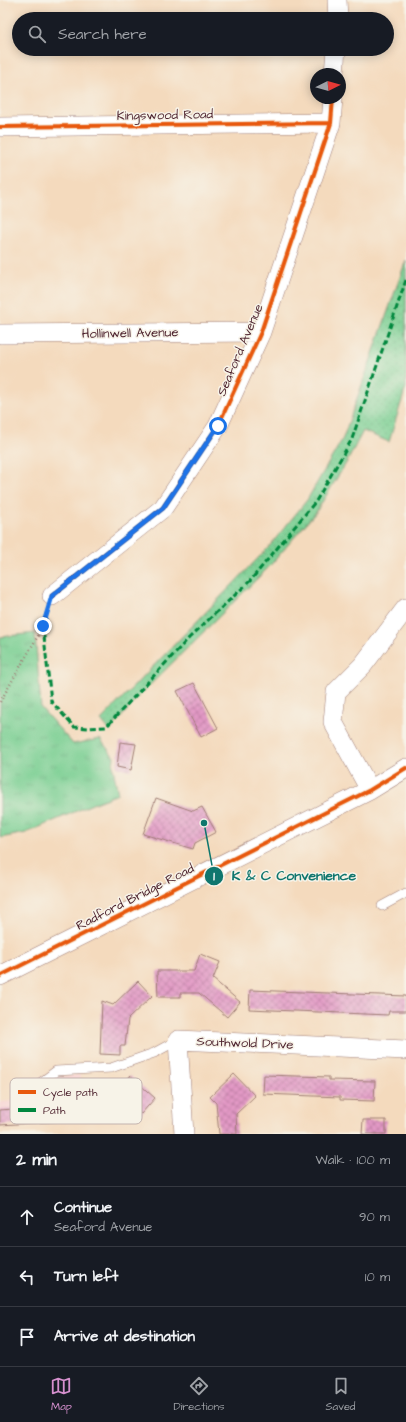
<!DOCTYPE html>
<meta charset="utf-8">
<style>
body{margin:0;font-family:"Architects Daughter",sans-serif;background:#20242c;color:#f1f3f6}
.compass{position:absolute;left:310px;top:68px;width:36px;height:36px;border-radius:50%;background:#171b24;box-shadow:0 2px 10px #0003;rotate:85deg}
.stop{position:absolute;width:12px;height:12px;margin:-9px;border:3px solid #1a73e8;border-radius:50%;background:#fff}
.stop.end{background:#1a73e8;border-color:#fff;box-shadow:0 1px 4px #0008}
.list{margin:0;padding:0;list-style:none}
h2{display:flex;justify-content:space-between;align-items:center;height:52px;margin:0;padding:0 16px;font-size:17px}
h2 small{font-size:13px;font-weight:400;color:#9ea1a6}
.list li{display:grid;grid-template-columns:26px 1fr auto;gap:12px;align-items:center;box-sizing:border-box;height:60px;padding:0 16px;border-top:1px solid #363941}
.list b{display:block;font-size:15px;white-space:nowrap}
.list p{margin:0;font-size:13px;white-space:nowrap;color:#9ea1a6}
.list em{font-size:13px;font-style:normal;color:#9ea1a6}
.icon{flex:none;width:22px;height:22px;fill:none;stroke:currentColor;stroke-width:2;stroke-linecap:round;stroke-linejoin:round}
.map{position:relative;flex:none;width:406px;height:1134px;overflow:hidden}
.search{position:absolute;background:#171b24;box-shadow:0 2px 10px #0003;left:12px;right:12px;top:12px;height:44px;display:flex;align-items:center;gap:10px;box-sizing:border-box;padding:0 14px;border-radius:22px;color:#9ea1a6;font-size:15px}
.sheet{height:232px;background:#171b24}
nav{display:flex;justify-content:space-around;align-items:center;box-sizing:border-box;height:56px;border-top:1px solid #363941;background:#171b24;font-size:11px;color:#9ea1a6}
nav a{display:grid;justify-items:center;gap:2px}
nav .on{color:#d690ce}
.map>svg:first-child{display:block}
.built{fill:#f7cfd0}
.grass{fill:url(#grass-tufts);stroke:#62775f}
.garden{fill:url(#garden-dots);stroke:#62775f}
.building{fill:url(#building-cross-hatch)}
.lines{fill:none;stroke-linecap:round;stroke-linejoin:round}
.service-casing{stroke:#9f7c74;stroke-width:10}
.minor-casing{stroke:#9f7c74;stroke-width:20}
.path{stroke:#9f7c74;stroke-width:2.5;stroke-dasharray:1 3;stroke-linecap:butt}
.service{stroke:#fff;stroke-width:9}
.minor{stroke:#fff;stroke-width:19}
.quiet{stroke:#00873e;stroke-width:3;stroke-dasharray:6 3;stroke-linecap:butt}
.cycleway-casing{stroke:#f7f3e8;stroke-width:6}
.cycleway{stroke:#e8590c;stroke-width:4}
.route{stroke:#1a73e8;stroke-width:5}
.labels{text-anchor:middle;dominant-baseline:central;stroke-width:3;stroke-linejoin:round;paint-order:stroke}
.street-label{font-size:13px;fill:#4a1f2b;stroke:#f7f3e8}
.key{fill:#f7f3e8;stroke:#c3b3af;stroke-width:1}
.key-label{font-size:11px;fill:#4a1f2b}
.leader{fill:none;stroke:#0f766e;stroke-width:1.5}
.callout-dot{fill:#0f766e;stroke:#f7f3e8;stroke-width:1.5}
.mark-label{font-size:12px;text-anchor:middle;font-weight:bold;fill:#fff}
.callout-label{font-size:14px;text-anchor:middle;font-weight:bold;fill:#0f766e;stroke:#f7f3e8;stroke-width:3;stroke-linejoin:round;paint-order:stroke}
</style>
<div class="map">
<svg width="406" height="1134" viewBox="0 0 406 1134">
<defs>
<pattern id="grass-tufts" width="24" height="20" patternUnits="userSpaceOnUse"><rect width="24" height="20" fill="#7acf93"/><path d="M3 7l-1-3M5 7V3M7 7l1-3M15 17l-1-3M17 17v-4M19 17l1-3" fill="none" stroke="#6bb17f"/></pattern>
<pattern id="garden-dots" width="8" height="8" patternUnits="userSpaceOnUse"><rect width="8" height="8" fill="#7acf93"/><path d="M2 2h.1M6 6h.1" fill="none" stroke="#6bb17f" stroke-width="1.8" stroke-linecap="round"/></pattern>
<pattern id="building-cross-hatch" width="8" height="8" patternUnits="userSpaceOnUse"><rect width="8" height="8" fill="#e299c5"/><path d="M0 0l8 8M0 8l8-8" fill="none" stroke="#b97ca0"/></pattern>
</defs>
<rect width="100%" height="100%" fill="#f7f3e8"/>
<filter id="ink" filterUnits="userSpaceOnUse"><feTurbulence type="fractalNoise" baseFrequency=".025" numOctaves="2"/><feDisplacementMap in="SourceGraphic" scale="8" xChannelSelector="R" yChannelSelector="G"/><feConvolveMatrix kernelMatrix="1 2 1 2 8 2 1 2 1" color-interpolation-filters="sRGB"/></filter>
<filter id="wash" filterUnits="userSpaceOnUse"><feTurbulence type="fractalNoise" baseFrequency=".012" numOctaves="4" result="noise"/><feDisplacementMap in="SourceGraphic" scale="16" xChannelSelector="R" yChannelSelector="G"/><feGaussianBlur stdDeviation="0.9" result="paint"/><feColorMatrix in="noise" values="0 0 0 0 0 0 0 0 0 0 0 0 0 0 0 0 0 1.4 0 .05"/><feComposite in="paint" operator="in"/></filter>
<g filter="url(#wash)">
<rect width="100%" height="100%" fill="#f4dabd"/>
<path class="built" d="M 80,1075 L 82,1120 L 0,1125 L 0,1102 L 14,1101 L 32,1078 Z"/>
<path class="grass" d="M 35,633 L 41,708 L 73,744 L 100,739 L 114,757 L 113,767 L 118,794 L 97,802 L 26,833 L 0,838 L 0,637 Z"/>
<path class="garden" d="M 406,260 L 406,387 L 389,442 L 363,431 L 348,460 L 316,512 L 268,568 L 137,698 L 110,731 L 101,720 L 268,548 L 307,500 L 343,438 Z"/>
<g id="blocks">
<path class="building" d="M 194,683 L 218,728 L 201,737 L 177,691 Z
M 120,742 L 136,744 L 131,770 L 117,767 Z
M 156,798 L 193,811 L 202,807 L 216,832 L 195,843 L 193,849 L 143,834 Z
M 200,954 L 220,962 L 213,979 L 240,1002 L 227,1017 L 199,993 L 180,993 L 180,997 L 158,997 L 157,971 L 194,971 Z
M 138,981 L 152,996 L 128,1019 L 125,1046 L 120,1046 L 120,1055 L 100,1054 L 102,1001 L 113,1005 Z
M 250,990 L 406,996 L 406,1011 L 389,1011 L 388,1015 L 249,1009 Z
M 234,1074 L 255,1096 L 236,1114 L 237,1134 L 219,1134 L 216,1103 L 210,1097 Z
M 264,1075 L 329,1077 L 329,1080 L 375,1081 L 374,1101 L 340,1100 L 340,1097 L 263,1094 Z
M 130,1076 L 155,1098 L 141,1114 L 116,1092 Z
M 81,1104 L 82,1120 L 0,1125 L 0,1110 Z
M 363,1120 L 386,1120 L 386,1134 L 362,1134 Z"/>
</g>
</g>
<g filter="url(#ink)">
<use href="#blocks" fill-opacity="0" stroke="#9f7c74" stroke-width="1"/>
<g class="lines">
<defs>
<path id="service" d="M 382,906 L 406,893
M 23,1096 L 56,1071 L 111,1068 L 154,1053 L 178,1040"/>
<path id="minor" d="M 337,0 L 338,19
M 334,74 L 336,49
M 0,127 L 331,123
M 0,334 L 261,332
M 52,596 L 163,508 L 218,426 L 261,332 L 331,123 L 333,98
M 370,790 L 333,722 L 336,692 L 363,665 L 406,608
M 0,976 L 370,790 L 406,768
M 184,1134 L 178,1040 L 406,1050"/>
</defs>
<use href="#service" class="service-casing"/>
<use href="#minor" class="minor-casing"/>
<path class="path" d="M 0,702 L 43,627 L 47,612"/>
<use href="#service" class="service"/>
<use href="#minor" class="minor"/>
<path class="quiet" d="M 43,627 L 51,701 L 74,727 L 88,728 L 106,727 L 189,638 L 250,581 L 316,501 L 352,439 L 406,280"/>
<defs>
<path id="cycleway" d="M 0,127 L 331,123
M 52,596 L 163,508 L 218,426 L 261,332 L 331,123 L 333,98
M 0,976 L 370,790 L 406,768"/>
</defs>
<use href="#cycleway" class="cycleway-casing"/>
<use href="#cycleway" class="cycleway"/>
</g>
</g>
<g class="lines" filter="url(#ink)">
<path class="route" d="M 43,626 L 52,596 L 163,508 L 218,426"/>
</g>
<g class="labels">
<g class="street-label">
<text transform="translate(165 115) rotate(-1)">Kingswood Road</text>
<text transform="translate(130 333) rotate(-1)">Hollinwell Avenue</text>
<text transform="translate(240 350) rotate(-67)">Seaford Avenue</text>
<text transform="translate(135 897) rotate(-27)">Radford Bridge Road</text>
<text transform="translate(245 1043) rotate(2)">Southwold Drive</text>
</g>
</g>
<rect x="10" y="1078" width="132" height="46" rx="6" class="key"/>
<rect x="18" y="1090" width="18" height="4" fill="#e8590c"/>
<rect x="18" y="1108" width="18" height="4" fill="#00873e"/>
<g class="key-label">
<text x="43" y="1096">Cycle path</text>
<text x="43" y="1114">Path</text>
</g>
<path class="leader" d="M204 823L214 876"/>
<g class="callout-dot">
<circle cx="204" cy="823" r="4"/>
<circle cx="214" cy="876" r="10"/>
</g>
<g class="mark-label">
<text x="214" y="880">1</text>
</g>
<g class="callout-label">
<text x="294" y="880">K &amp; C Convenience</text>
</g>
</svg>
<svg class="compass" viewBox="-18 -18 36 36"><path d="M0-13l5 13h-10z" fill="#e53935"/><path d="M0 13l5-13h-10z" fill="#9ea1a6"/></svg>
<div class="stop" style="left:218px;top:426px"></div>
<div class="stop end" style="left:43px;top:626px"></div>
<div class="search"><svg class="icon" aria-label="search" viewBox="0 0 24 24"><circle cx="10" cy="10" r="6"/><path d="M15 15l6 6"/></svg>Search here</div>
</div>
<section class="sheet">
<h2>2 min<small>Walk · 100 m</small></h2>
<ul class="list">
<li><svg class="icon" aria-label="ahead" viewBox="0 0 24 24"><path d="M12 20V5M6 11l6-6 6 6"/></svg><div><b>Continue</b><p>Seaford Avenue</p></div><em>90 m</em></li>
<li><svg class="icon" aria-label="left" viewBox="0 0 24 24"><path d="M17 20v-9H6M10 6l-5 5 5 5"/></svg><div><b>Turn left</b></div><em>10 m</em></li>
<li><svg class="icon" aria-label="arrive" viewBox="0 0 24 24"><path d="M6 21V4h12l-3 4 3 4H6"/></svg><div><b>Arrive at destination</b></div></li>
</ul>
</section>
<nav>
<a class="on"><svg class="icon" aria-label="map" viewBox="0 0 24 24"><path d="M3 6l6-2 6 2 6-2v14l-6 2-6-2-6 2zM9 4v14M15 6v14"/></svg>Map</a>
<a><svg class="icon" aria-label="directions" viewBox="0 0 24 24"><path d="M12 3l9 9-9 9-9-9zM9 14v-3h6M13 9l2 2-2 2"/></svg>Directions</a>
<a><svg class="icon" aria-label="saved" viewBox="0 0 24 24"><path d="M7 4h10v16l-5-4-5 4z"/></svg>Saved</a>
</nav>
